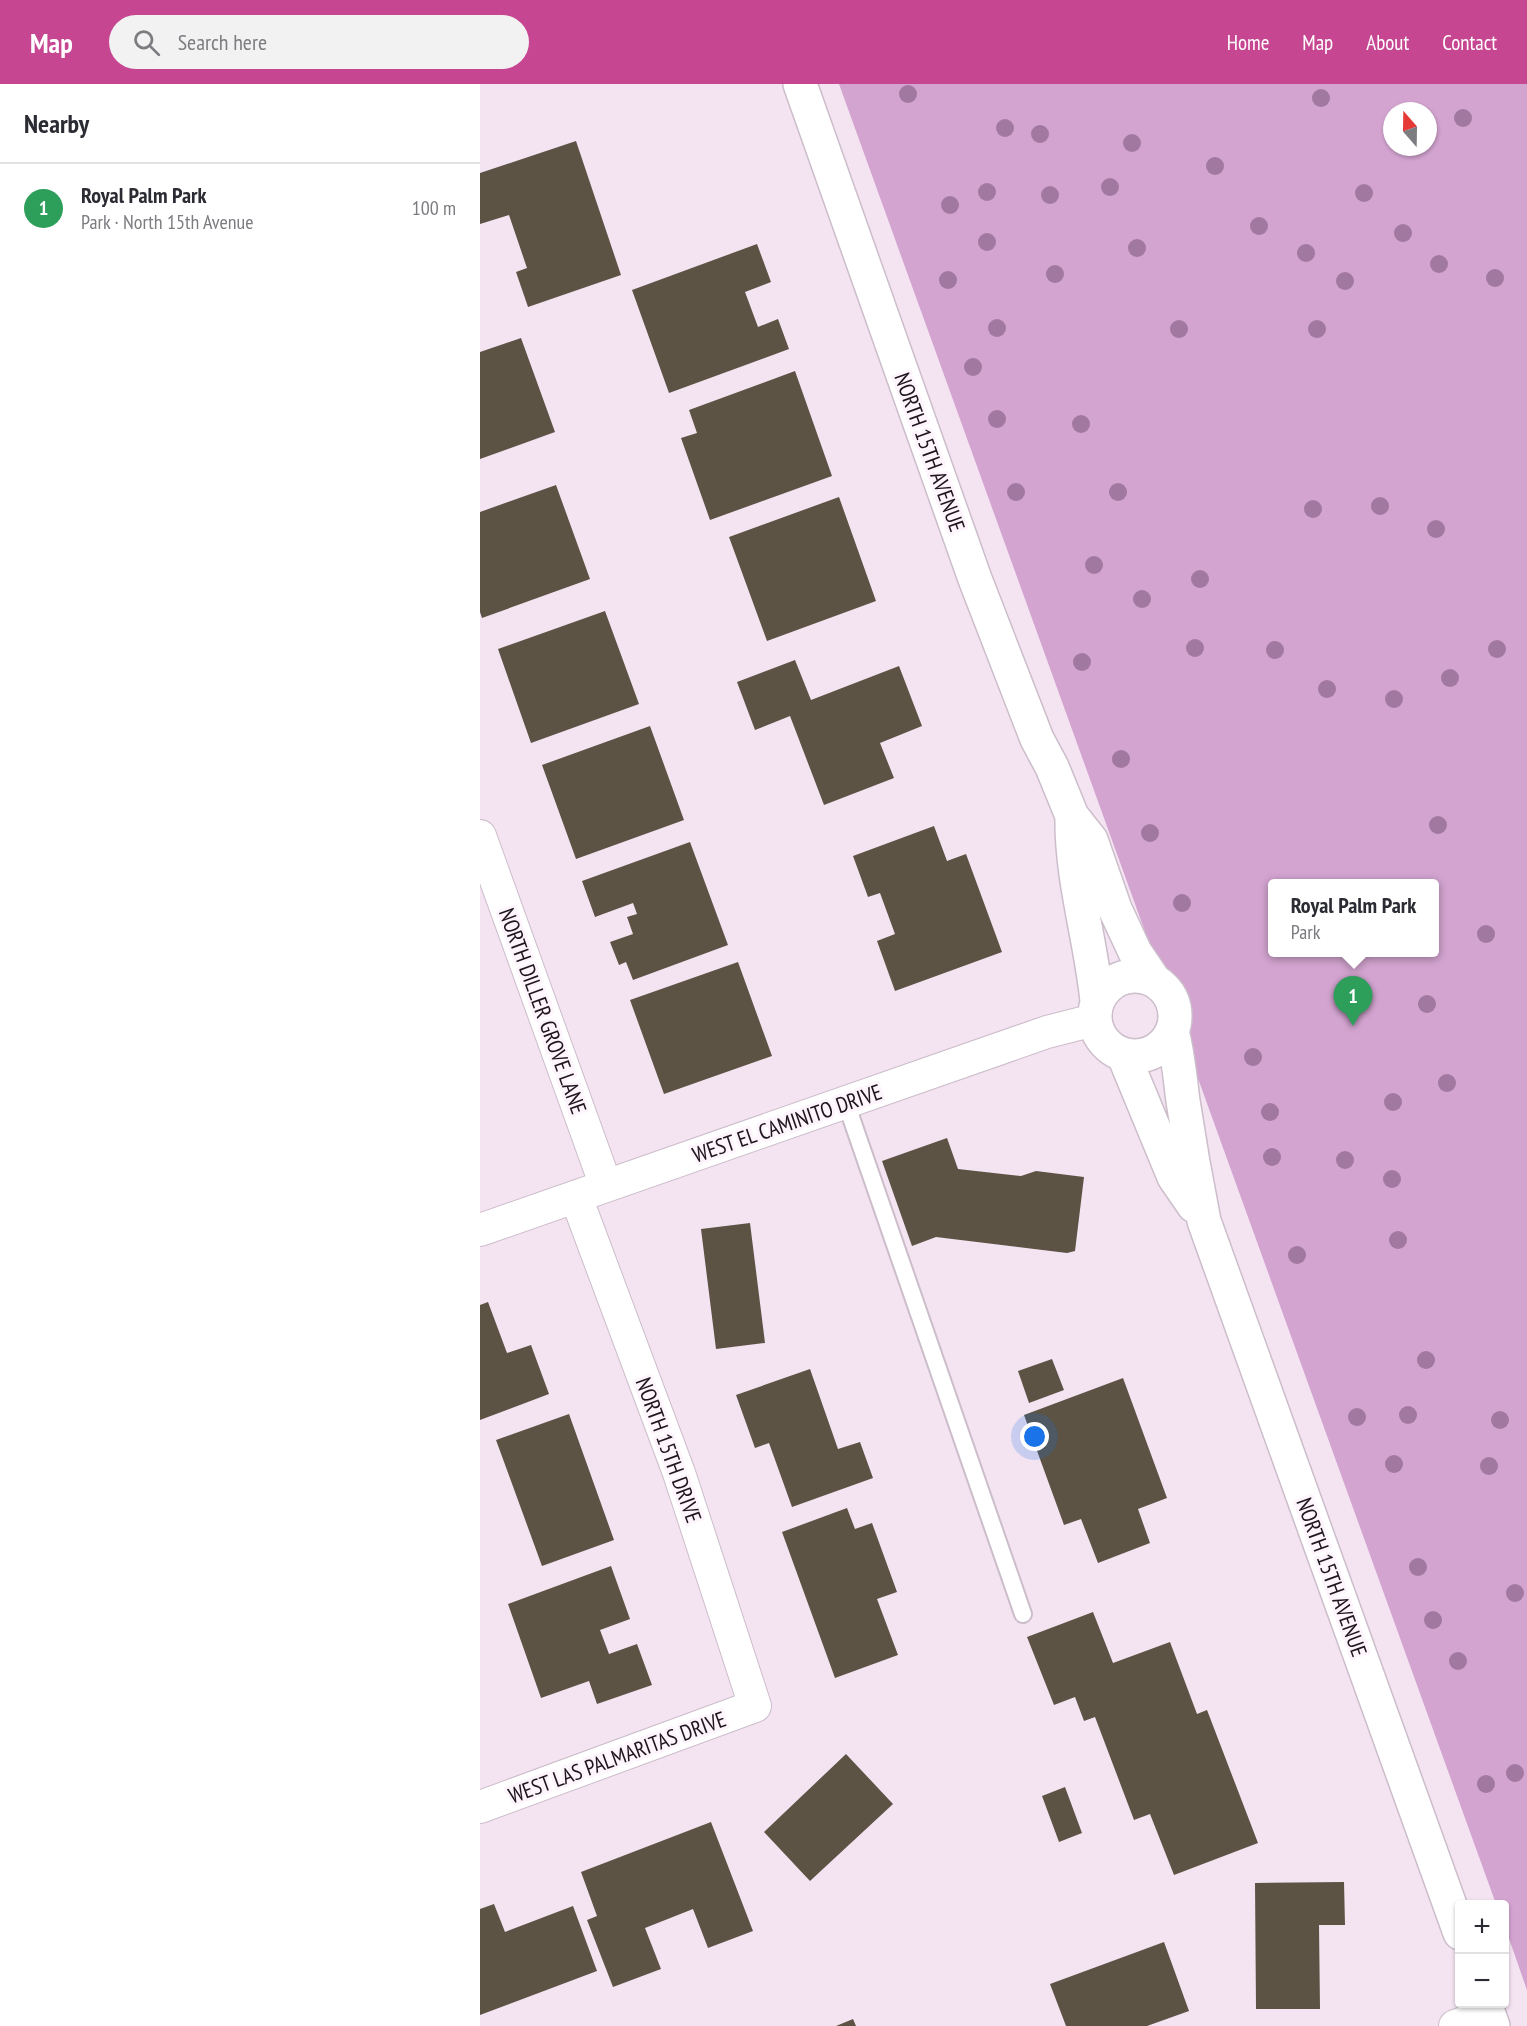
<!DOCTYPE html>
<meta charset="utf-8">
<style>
body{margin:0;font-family:"PT Sans Narrow",sans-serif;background:#f2f2f3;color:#2b2b33}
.controls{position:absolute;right:18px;bottom:18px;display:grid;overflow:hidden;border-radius:6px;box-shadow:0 2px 4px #0004}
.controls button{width:54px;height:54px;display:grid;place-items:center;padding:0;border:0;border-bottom:2px solid #e1e1e2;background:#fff;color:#2b2b33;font:30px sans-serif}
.compass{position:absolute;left:903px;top:18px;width:54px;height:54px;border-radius:50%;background:#fff;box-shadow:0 2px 4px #0004;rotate:340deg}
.you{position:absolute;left:555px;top:1353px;width:21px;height:21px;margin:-15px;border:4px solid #fff;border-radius:50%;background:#1a73e8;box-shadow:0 0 0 9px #1a73e833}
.badge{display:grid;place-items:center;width:39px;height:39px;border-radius:50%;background:#c64691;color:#fff;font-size:20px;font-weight:700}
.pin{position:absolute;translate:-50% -50px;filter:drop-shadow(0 2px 3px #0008)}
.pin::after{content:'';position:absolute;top:32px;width:21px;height:18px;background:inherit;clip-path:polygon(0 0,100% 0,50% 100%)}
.popup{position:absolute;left:788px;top:795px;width:171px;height:78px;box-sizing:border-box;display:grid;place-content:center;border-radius:6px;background:#fff;filter:drop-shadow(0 2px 4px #0005);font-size:20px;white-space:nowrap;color:#7c7c81}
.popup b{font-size:22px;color:#2b2b33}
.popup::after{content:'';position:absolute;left:50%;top:100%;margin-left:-12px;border:12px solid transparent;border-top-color:#fff}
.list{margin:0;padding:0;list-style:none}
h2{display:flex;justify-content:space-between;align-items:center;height:78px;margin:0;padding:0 24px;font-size:26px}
h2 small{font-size:20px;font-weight:400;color:#7c7c81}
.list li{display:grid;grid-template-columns:39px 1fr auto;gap:18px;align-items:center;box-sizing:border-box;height:90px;padding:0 24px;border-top:2px solid #e1e1e2}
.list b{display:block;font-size:22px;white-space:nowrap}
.list p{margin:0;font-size:20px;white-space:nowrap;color:#7c7c81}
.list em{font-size:20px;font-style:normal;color:#7c7c81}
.icon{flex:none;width:33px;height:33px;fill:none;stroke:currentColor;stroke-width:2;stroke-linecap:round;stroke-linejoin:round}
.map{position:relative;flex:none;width:1047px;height:1942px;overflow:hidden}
header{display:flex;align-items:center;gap:36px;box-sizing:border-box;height:84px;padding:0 30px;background:#c64691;color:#fff}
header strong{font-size:28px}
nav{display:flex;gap:33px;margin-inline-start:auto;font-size:21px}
.search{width:420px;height:54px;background:#f2f2f3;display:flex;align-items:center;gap:15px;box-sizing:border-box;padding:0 21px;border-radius:33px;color:#7c7c81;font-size:22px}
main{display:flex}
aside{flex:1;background:#fff}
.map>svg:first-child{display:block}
.green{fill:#d3a4d0;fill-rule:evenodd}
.building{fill:#5c5344}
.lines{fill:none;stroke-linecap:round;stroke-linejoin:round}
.lane-casing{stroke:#ccbdcb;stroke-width:20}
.street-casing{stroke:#ccbdcb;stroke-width:34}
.secondary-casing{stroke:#ccbdcb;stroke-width:36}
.lane{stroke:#fff;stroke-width:16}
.street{stroke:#fff;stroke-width:32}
.secondary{stroke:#fff;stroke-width:33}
.tree{fill:#a179a0}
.labels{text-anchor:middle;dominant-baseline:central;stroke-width:6;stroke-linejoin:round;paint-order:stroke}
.street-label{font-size:22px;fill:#1d171d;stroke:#fdf4fc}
</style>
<header>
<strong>Map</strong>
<div class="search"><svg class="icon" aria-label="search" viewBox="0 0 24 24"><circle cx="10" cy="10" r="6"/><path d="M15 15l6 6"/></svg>Search here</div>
<nav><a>Home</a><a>Map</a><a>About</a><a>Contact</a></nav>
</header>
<main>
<aside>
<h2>Nearby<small></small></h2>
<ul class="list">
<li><span class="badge" style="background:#2e9e5b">1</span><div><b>Royal Palm Park</b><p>Park · North 15th Avenue</p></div><em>100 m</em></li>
</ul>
</aside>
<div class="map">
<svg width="1047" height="1942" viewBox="0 0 1047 1942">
<rect width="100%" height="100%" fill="#f4e4f2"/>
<path class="green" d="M 359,0 L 1047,0 L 1047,1906 L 1025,1843 L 1024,1820 L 1016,1820 ZM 912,27 L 948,27 L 948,63 L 912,63 ZM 792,800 L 954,800 L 954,868 L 792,868 Z"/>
<path class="building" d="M 96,57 L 141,191 L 48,223 L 36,188 L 47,184 L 29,131 L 0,140 L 0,89 Z
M 277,160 L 291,198 L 265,208 L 278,243 L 298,235 L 309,265 L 189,309 L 152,206 Z
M 41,254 L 75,348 L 0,375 L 0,268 Z
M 315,287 L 352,392 L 230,436 L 201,354 L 217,349 L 209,326 Z
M 76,401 L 110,495 L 2,534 L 0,528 L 0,428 Z
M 359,413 L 396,517 L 287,557 L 249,453 Z
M 125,527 L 159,620 L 51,659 L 18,565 Z
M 315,576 L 331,616 L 419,582 L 442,642 L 400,659 L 414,694 L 344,721 L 310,632 L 275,646 L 257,598 Z
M 170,642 L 204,736 L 96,775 L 62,681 Z
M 454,742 L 467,777 L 486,770 L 522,868 L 415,907 L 397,857 L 415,850 L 400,809 L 388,813 L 373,772 Z
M 210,758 L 248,861 L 153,896 L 146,878 L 139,881 L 130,858 L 153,850 L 147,833 L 157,830 L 153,819 L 115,833 L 102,797 Z
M 258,878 L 292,972 L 184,1010 L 150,916 Z
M 467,1054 L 478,1085 L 541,1092 L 556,1087 L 604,1093 L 595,1167 L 587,1169 L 456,1153 L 432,1162 L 402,1077 Z
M 270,1139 L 285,1259 L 236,1265 L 221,1145 Z
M 8,1218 L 27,1269 L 51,1261 L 69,1310 L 0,1336 L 0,1221 Z
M 572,1275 L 584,1306 L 549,1319 L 538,1287 Z
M 330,1285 L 358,1365 L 380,1358 L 393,1394 L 312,1423 L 289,1359 L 275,1364 L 256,1311 Z
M 643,1294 L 687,1414 L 658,1425 L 670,1459 L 618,1479 L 601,1435 L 584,1441 L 544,1331 Z
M 89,1330 L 134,1456 L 62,1482 L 16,1356 Z
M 367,1424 L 375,1445 L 392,1439 L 417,1508 L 397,1515 L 418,1571 L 355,1594 L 302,1448 Z
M 131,1482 L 150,1535 L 120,1546 L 129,1570 L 157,1560 L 172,1601 L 117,1620 L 109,1597 L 61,1614 L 28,1520 Z
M 613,1528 L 633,1579 L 690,1558 L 717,1630 L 727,1626 L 778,1759 L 694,1791 L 670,1730 L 654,1736 L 615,1633 L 604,1637 L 595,1613 L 574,1621 L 547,1553 Z
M 366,1670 L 413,1720 L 330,1797 L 284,1748 Z
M 585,1703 L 602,1749 L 579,1758 L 562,1712 Z
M 231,1738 L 273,1847 L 228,1864 L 213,1825 L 165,1844 L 181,1885 L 133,1903 L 107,1836 L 117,1832 L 101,1788 Z
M 864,1798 L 865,1841 L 839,1841 L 840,1925 L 776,1925 L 775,1799 Z
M 14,1820 L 25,1848 L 93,1822 L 117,1887 L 0,1931 L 0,1825 Z
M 684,1858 L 709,1927 L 667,1942 L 586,1942 L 570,1900 Z
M 373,1935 L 376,1942 L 356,1942 Z"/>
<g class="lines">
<defs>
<path id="lane" d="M 366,1019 L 543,1530"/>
<path id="street" d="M 0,752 L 126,1102
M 0,1146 L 567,948 L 614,936
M 0,1723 L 275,1622 L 199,1389 L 96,1113
M 975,1942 L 1009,1930"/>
<path id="secondary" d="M 320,0 L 495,495 L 557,655 L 572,683 L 592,732 L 611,756 L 635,825 L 655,868 L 674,896
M 592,733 C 591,795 611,856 617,917
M615 932a40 40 0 1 1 80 0a40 40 0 1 1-80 0Z
M 692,947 C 698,970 700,993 703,1017 C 709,1057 716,1097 724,1137 L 980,1849
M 644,972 L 694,1093 L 714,1122
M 1005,1920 L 1013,1942"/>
</defs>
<use href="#lane" class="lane-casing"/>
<use href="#street" class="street-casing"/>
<use href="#secondary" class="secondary-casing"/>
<use href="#lane" class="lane"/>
<use href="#street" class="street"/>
<use href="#secondary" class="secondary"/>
</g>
<g class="tree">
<circle cx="428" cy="10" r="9"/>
<circle cx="841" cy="14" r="9"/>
<circle cx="983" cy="34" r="9"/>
<circle cx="525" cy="44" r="9"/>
<circle cx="560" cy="50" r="9"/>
<circle cx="652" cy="59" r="9"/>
<circle cx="735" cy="82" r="9"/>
<circle cx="630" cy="103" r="9"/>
<circle cx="507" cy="108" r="9"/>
<circle cx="884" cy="109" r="9"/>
<circle cx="570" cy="111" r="9"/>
<circle cx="470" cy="121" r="9"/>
<circle cx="779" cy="142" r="9"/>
<circle cx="923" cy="149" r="9"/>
<circle cx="507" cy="158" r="9"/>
<circle cx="657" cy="164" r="9"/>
<circle cx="826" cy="169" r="9"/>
<circle cx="959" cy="180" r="9"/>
<circle cx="575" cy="190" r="9"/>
<circle cx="1015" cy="194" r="9"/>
<circle cx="468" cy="196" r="9"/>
<circle cx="865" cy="197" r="9"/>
<circle cx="517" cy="244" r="9"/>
<circle cx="699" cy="245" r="9"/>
<circle cx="837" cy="245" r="9"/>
<circle cx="493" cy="283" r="9"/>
<circle cx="517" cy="335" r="9"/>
<circle cx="601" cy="340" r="9"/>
<circle cx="536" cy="408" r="9"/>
<circle cx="638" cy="408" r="9"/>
<circle cx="900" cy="422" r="9"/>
<circle cx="833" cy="425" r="9"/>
<circle cx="956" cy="445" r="9"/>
<circle cx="614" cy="481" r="9"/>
<circle cx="720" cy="495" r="9"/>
<circle cx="662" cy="515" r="9"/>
<circle cx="715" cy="564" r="9"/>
<circle cx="1017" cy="565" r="9"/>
<circle cx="795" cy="566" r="9"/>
<circle cx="602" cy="578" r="9"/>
<circle cx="970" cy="594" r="9"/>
<circle cx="847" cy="605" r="9"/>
<circle cx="914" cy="615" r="9"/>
<circle cx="641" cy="675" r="9"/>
<circle cx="958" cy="741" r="9"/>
<circle cx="670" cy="749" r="9"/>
<circle cx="702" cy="819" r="9"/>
<circle cx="1006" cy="850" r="9"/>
<circle cx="947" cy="920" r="9"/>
<circle cx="773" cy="973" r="9"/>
<circle cx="967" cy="999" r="9"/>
<circle cx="913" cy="1018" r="9"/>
<circle cx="790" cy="1028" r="9"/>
<circle cx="792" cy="1073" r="9"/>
<circle cx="865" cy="1076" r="9"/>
<circle cx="912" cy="1095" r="9"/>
<circle cx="918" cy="1156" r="9"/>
<circle cx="817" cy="1171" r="9"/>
<circle cx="946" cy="1276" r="9"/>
<circle cx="928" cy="1331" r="9"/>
<circle cx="877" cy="1333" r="9"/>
<circle cx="1020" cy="1336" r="9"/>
<circle cx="914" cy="1380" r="9"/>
<circle cx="1009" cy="1382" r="9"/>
<circle cx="938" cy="1483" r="9"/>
<circle cx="1035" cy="1509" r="9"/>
<circle cx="953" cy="1536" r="9"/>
<circle cx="978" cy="1577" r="9"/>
<circle cx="1035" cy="1689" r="9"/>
<circle cx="1006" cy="1700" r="9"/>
</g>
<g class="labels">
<g class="street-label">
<text transform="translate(450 368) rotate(70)">NORTH 15TH AVENUE</text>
<text transform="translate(63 927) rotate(70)">NORTH DILLER GROVE LANE</text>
<text transform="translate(307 1039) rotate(-19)">WEST EL CAMINITO DRIVE</text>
<text transform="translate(189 1366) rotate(70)">NORTH 15TH DRIVE</text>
<text transform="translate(852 1493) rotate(70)">NORTH 15TH AVENUE</text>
<text transform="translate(137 1673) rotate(-20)">WEST LAS PALMARITAS DRIVE</text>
</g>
</g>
</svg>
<div class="controls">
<button>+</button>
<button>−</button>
</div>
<svg class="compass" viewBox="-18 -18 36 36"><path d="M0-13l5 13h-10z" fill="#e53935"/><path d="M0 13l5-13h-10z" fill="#7c7c81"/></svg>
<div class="you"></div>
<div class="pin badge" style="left:873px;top:942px;background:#2e9e5b">1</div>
<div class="popup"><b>Royal Palm Park</b>Park</div>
</div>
</main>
